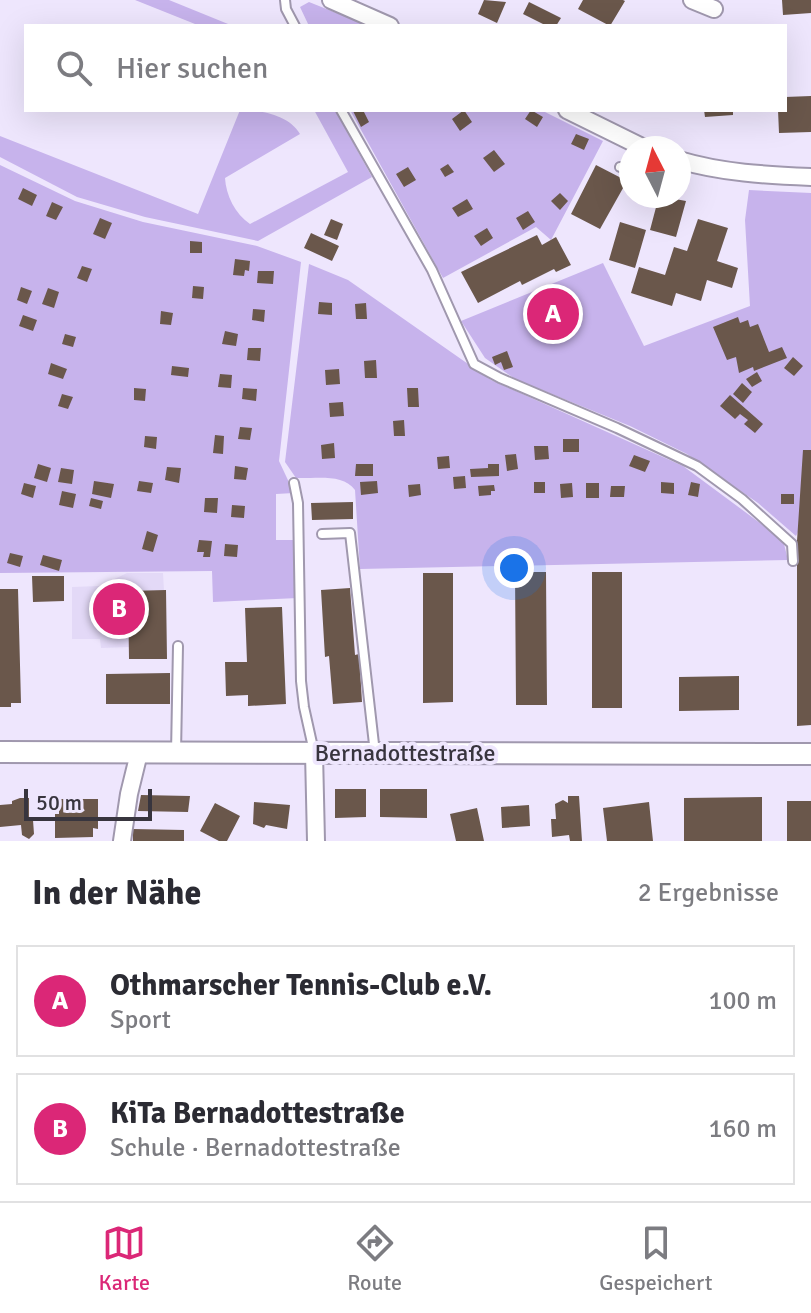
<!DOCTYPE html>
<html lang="de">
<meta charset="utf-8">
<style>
body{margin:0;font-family:Signika,sans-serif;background:#f7f7f7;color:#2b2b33}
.compass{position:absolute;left:619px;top:136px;width:72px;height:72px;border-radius:50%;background:#fff;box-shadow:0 8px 32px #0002;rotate:354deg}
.scale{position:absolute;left:24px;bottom:20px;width:128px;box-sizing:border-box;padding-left:8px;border:4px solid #38353e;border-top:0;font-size:22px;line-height:28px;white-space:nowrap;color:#38353e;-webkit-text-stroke:6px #eee6fd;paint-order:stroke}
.you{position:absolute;left:514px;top:568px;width:28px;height:28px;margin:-20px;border:6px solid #fff;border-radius:50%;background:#1a73e8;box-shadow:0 0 0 12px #1a73e833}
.badge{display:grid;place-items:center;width:52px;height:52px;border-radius:50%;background:#db2777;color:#fff;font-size:26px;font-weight:700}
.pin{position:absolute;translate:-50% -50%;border:4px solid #fff;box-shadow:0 2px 8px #0006}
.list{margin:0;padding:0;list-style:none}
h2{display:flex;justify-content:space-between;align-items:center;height:104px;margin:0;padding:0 32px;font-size:34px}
h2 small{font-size:26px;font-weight:400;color:#7c7c81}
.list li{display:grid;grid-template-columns:52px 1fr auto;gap:24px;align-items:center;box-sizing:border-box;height:112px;margin:0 16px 16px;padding:0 16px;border:2px solid #e1e1e2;border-radius:0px}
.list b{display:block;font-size:30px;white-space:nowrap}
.list p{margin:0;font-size:26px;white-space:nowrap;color:#7c7c81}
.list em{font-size:26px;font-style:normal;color:#7c7c81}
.icon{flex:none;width:44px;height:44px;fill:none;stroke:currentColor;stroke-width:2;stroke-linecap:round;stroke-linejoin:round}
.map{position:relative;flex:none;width:811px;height:841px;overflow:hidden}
.search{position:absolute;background:#fff;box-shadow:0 8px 32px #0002;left:24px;right:24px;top:24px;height:88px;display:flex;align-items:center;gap:20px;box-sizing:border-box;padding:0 28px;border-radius:0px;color:#7c7c81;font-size:30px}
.sheet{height:360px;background:#fff}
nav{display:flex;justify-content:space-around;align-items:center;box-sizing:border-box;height:112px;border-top:2px solid #e1e1e2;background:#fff;font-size:22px;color:#7c7c81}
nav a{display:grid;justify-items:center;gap:4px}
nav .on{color:#db2777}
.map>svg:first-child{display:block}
.built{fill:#e3d9f7}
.green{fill:#c7b3ec}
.building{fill:#6a574b}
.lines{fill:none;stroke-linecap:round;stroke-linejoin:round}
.service-casing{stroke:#a098ae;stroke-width:12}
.minor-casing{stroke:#a098ae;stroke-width:20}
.tertiary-casing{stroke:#a098ae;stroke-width:24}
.service{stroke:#fff;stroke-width:8}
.minor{stroke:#fff;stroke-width:16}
.tertiary{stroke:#fff;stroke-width:20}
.labels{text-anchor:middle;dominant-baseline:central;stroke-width:8;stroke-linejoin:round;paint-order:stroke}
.street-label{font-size:24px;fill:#38353e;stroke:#eee6fd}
</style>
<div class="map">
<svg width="811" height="841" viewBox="0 0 811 841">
<rect width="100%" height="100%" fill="#eee6fd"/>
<path class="built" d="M 127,573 L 163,573 L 166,627 L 129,647 L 101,648 L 100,639 L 72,639 L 72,587 L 100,586 Z"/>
<path class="green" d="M 135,0 L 169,0 L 233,26 L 200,26 Z
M 309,2 L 369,26 L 309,26 L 300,7 Z
M 240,110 C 261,110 289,115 300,134 L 225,178 C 226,195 235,214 250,224 L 348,172 L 314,110 L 335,110 L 372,177 L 258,241 L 145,217 L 77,197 L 0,157 L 0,136 L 198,214 Z
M 350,110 L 541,110 L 603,141 L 551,240 L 536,227 L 443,278 Z
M 0,165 L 75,201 L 143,222 L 257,246 L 301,262 L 279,461 L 294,493 L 276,494 L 276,540 L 298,540 L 298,598 L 213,602 L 212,571 L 0,573 Z
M 749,190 L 811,193 L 811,453 L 803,522 L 796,536 L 758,503 L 687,454 L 630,426 L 515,379 L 485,358 L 461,321 L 603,263 L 644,346 L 750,306 L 745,220 Z
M 309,264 L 348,280 L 491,380 L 683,466 L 783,540 L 788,560 L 360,569 L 355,490 C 343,473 315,479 296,478 L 285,462 Z"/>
<path class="building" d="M 484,0 L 506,2 L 497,23 L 478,14 Z
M 583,0 L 623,0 L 625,1 L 610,26 L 578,9 Z
M 782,0 L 811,0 L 811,13 L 783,15 Z
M 529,2 L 561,18 L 556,26 L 547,26 L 523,14 Z
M 811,96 L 811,132 L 779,133 L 778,110 L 785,110 L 785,97 Z
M 363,110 L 369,122 L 361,127 L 353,111 Z
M 464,110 L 472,122 L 460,131 L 452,119 Z
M 531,110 L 543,117 L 537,127 L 525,119 Z
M 704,110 L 733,110 L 733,115 L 705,117 Z
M 576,134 L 589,139 L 584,150 L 571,144 Z
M 494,150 L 505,164 L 494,172 L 483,158 Z
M 448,164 L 454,172 L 445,177 L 440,169 Z
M 596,165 L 627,181 L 600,229 L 571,214 Z
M 408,167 L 416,180 L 404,187 L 396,174 Z
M 23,188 L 37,195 L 32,206 L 18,199 Z
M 560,193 L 568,201 L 560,210 L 551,201 Z
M 659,196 L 686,201 L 676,237 L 650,230 Z
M 467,199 L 473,209 L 458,217 L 452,208 Z
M 52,202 L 63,207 L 56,220 L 46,216 Z
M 528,211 L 535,222 L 523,230 L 516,218 Z
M 100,218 L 112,223 L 105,239 L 93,234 Z
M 331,219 L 343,224 L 337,240 L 324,235 Z
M 698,219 L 728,228 L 717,261 L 738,268 L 732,288 L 707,280 L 701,301 L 676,293 L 672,306 L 631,293 L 639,267 L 665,275 L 674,247 L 687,251 Z
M 620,222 L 646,230 L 635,268 L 609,260 Z
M 487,228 L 493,238 L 481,246 L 474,236 Z
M 311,233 L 339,246 L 332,261 L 304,248 Z
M 537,235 L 542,245 L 556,237 L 571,265 L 556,272 L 554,269 L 522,285 L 520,281 L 478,303 L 461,272 Z
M 190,241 L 202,242 L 202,253 L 190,253 Z
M 235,259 L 250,261 L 249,271 L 245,270 L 244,276 L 233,275 Z
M 82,266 L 92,269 L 87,282 L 77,278 Z
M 258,271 L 274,271 L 273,284 L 257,283 Z
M 193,286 L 204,287 L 203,299 L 192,298 Z
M 21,287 L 32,291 L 27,304 L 17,300 Z
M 48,288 L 59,292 L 54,308 L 42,304 Z
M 319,302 L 332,303 L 332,315 L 318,314 Z
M 366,303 L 367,319 L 356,319 L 355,304 Z
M 253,309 L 265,310 L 264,322 L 252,320 Z
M 161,311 L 173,313 L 171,325 L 160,324 Z
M 23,315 L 37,320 L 33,331 L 19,326 Z
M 738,317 L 740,323 L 748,320 L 750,327 L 758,324 L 769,352 L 782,347 L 787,358 L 754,371 L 753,367 L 739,373 L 736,357 L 727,360 L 713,327 Z
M 225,331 L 238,334 L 236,346 L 222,344 Z
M 65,334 L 76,337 L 73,347 L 62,344 Z
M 248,348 L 261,348 L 260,361 L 247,360 Z
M 507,351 L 513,367 L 504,370 L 501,362 L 495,365 L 492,357 Z
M 793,357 L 803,366 L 794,376 L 784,368 Z
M 376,360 L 377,378 L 365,378 L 364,361 Z
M 51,363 L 67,369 L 63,379 L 48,374 Z
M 172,366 L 189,368 L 188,377 L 171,375 Z
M 339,369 L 340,384 L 326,385 L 325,370 Z
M 757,372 L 762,381 L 752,387 L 746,379 Z
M 220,374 L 232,375 L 231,388 L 218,387 Z
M 742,383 L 752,392 L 743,403 L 733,394 Z
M 134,388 L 146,389 L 145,401 L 134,400 Z
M 243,388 L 257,389 L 256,401 L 242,399 Z
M 407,388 L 418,388 L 419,407 L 408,407 Z
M 62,394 L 73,397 L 68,409 L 58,406 Z
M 730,395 L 763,424 L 755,433 L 744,424 L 748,420 L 740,414 L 735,419 L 720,406 Z
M 343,402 L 344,416 L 330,417 L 329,403 Z
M 404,420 L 405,436 L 394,436 L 393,421 Z
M 240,427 L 252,428 L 250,440 L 238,439 Z
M 215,435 L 224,436 L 223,454 L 213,453 Z
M 145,436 L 157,437 L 156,449 L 144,447 Z
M 563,439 L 579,439 L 579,452 L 563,452 Z
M 334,443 L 335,458 L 322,459 L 321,445 Z
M 534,446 L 548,446 L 549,459 L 535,460 Z
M 803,450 L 811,450 L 811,725 L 797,726 L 797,541 Z
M 516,454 L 518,469 L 507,471 L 505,455 Z
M 634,455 L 650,461 L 645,472 L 629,466 Z
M 449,456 L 450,468 L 438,469 L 437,457 Z
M 38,464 L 51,468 L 47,482 L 34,478 Z
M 356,464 L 373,464 L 373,476 L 355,476 Z
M 488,464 L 499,464 L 499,476 L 471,477 L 470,469 L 488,468 Z
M 235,466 L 248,468 L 246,480 L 234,479 Z
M 167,467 L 181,468 L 179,483 L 165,480 Z
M 61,468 L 74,470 L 72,484 L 58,482 Z
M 465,476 L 466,488 L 454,489 L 453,477 Z
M 94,481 L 114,484 L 111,498 L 92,494 Z
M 139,481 L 153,483 L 151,493 L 137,491 Z
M 377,481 L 378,493 L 361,495 L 360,482 Z
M 534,482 L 545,482 L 545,493 L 534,493 Z
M 661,482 L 674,483 L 674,494 L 661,493 Z
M 691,482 L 700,484 L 698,497 L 688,495 Z
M 24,483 L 36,486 L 33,498 L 21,494 Z
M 572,483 L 573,497 L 561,498 L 560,484 Z
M 586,483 L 599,483 L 599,498 L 586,498 Z
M 420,484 L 421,495 L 409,497 L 408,485 Z
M 494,485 L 495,491 L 491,491 L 491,495 L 479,496 L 478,486 Z
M 611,486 L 625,486 L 624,497 L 610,497 Z
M 62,491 L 76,494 L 73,508 L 59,505 Z
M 781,494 L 794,494 L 794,504 L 781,504 Z
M 91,498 L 103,501 L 101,509 L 89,506 Z
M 205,498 L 218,498 L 217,513 L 204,512 Z
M 353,502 L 353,519 L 312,520 L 311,503 Z
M 232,505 L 245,506 L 244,518 L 231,517 Z
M 147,531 L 158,535 L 153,552 L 142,549 Z
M 199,540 L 212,541 L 210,557 L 203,557 L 204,552 L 197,552 Z
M 225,544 L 238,545 L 237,557 L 224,556 Z
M 10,553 L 23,556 L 20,567 L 7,563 Z
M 43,555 L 62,560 L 59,571 L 40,565 Z
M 515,572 L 546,572 L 547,705 L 516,705 Z
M 592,572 L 622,572 L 622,708 L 592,708 Z
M 423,573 L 453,573 L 453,702 L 423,703 Z
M 32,576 L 64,576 L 64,601 L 33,602 Z
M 350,588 L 355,655 L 359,654 L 362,702 L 333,704 L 329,656 L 325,657 L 321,590 Z
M 0,589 L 18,589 L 21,703 L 11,703 L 11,707 L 0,707 Z
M 166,590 L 167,659 L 129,659 L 128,591 Z
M 282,607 L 286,704 L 248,706 L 248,695 L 226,696 L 225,662 L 247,662 L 245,608 Z
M 170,673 L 170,704 L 106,704 L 106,674 Z
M 739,676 L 739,710 L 679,711 L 679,677 Z
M 335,789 L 366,789 L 366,817 L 335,818 Z
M 380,789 L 427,789 L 427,818 L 380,817 Z
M 141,795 L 190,796 L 188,812 L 138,811 Z
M 568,796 L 579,796 L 582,841 L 570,841 L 569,835 L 552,837 L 551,819 L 556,819 L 555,804 L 563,800 L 568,803 Z
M 762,797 L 762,841 L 684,841 L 684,798 Z
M 20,798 L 29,798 L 29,821 L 33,820 L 34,834 L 29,839 L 22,835 L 21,825 L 0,827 L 0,805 L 12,804 L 12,801 Z
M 59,799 L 98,799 L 98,829 L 93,828 L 93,837 L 55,838 L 55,814 L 59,814 Z
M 787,801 L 811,801 L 811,841 L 787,841 Z
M 254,802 L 290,805 L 287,829 L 266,825 L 264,828 L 253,824 Z
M 649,802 L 653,841 L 607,841 L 603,808 Z
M 215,803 L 240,816 L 227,841 L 219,841 L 200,831 Z
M 529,805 L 530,826 L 502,828 L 501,807 Z
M 477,808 L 484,841 L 456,841 L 450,814 Z
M 133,829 L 184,830 L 184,841 L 133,841 Z"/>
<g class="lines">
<defs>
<path id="service" d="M 285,0 L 286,9 L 295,26
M 341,110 L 432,270 L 474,364 L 500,378 L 617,428 L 697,466 L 742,499 L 792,544 L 793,561
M 620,167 L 631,170
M 294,483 L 298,503 L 301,681 L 304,707 L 314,752
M 322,534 L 350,533 L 375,753
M 176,753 L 178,646"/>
<path id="minor" d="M 331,0 L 390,26
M 692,0 L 714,9
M 567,110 L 644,148
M 679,160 C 722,173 766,175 811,177
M 314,753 L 316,841
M 122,841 L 129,794 L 139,753"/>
<path id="tertiary" d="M 0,752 L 811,754"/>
</defs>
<use href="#service" class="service-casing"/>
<use href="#minor" class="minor-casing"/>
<use href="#tertiary" class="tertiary-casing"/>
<use href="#service" class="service"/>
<use href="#minor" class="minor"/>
<use href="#tertiary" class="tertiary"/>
</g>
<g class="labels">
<g class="street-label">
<text x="405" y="753">Bernadottestraße</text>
</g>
</g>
</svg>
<svg class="compass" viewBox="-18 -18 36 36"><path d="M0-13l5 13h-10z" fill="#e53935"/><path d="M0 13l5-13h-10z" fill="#7c7c81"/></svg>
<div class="scale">50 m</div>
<div class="you"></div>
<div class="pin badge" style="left:553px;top:314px">A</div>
<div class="pin badge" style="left:119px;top:609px">B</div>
<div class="search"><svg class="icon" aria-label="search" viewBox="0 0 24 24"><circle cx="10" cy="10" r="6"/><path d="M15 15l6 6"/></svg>Hier suchen</div>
</div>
<section class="sheet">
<h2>In der Nähe<small>2 Ergebnisse</small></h2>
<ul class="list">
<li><span class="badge">A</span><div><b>Othmarscher Tennis-Club e.V.</b><p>Sport</p></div><em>100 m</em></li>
<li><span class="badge">B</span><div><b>KiTa Bernadottestraße</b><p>Schule · Bernadottestraße</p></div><em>160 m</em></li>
</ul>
</section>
<nav>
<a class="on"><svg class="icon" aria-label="map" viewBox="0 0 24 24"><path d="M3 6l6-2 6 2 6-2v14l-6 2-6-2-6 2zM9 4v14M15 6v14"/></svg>Karte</a>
<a><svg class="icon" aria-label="directions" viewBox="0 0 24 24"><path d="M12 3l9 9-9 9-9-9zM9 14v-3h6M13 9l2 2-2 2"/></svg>Route</a>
<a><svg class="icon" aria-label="saved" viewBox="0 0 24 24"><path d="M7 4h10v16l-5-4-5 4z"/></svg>Gespeichert</a>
</nav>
